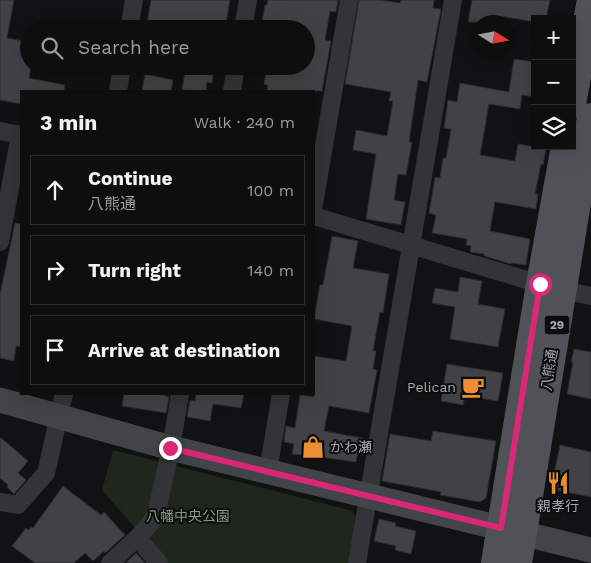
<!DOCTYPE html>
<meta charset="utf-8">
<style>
body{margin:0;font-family:"Work Sans","Noto Sans JP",sans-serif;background:#161717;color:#f1f3f6}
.controls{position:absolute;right:15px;top:15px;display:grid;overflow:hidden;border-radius:0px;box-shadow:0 5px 20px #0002}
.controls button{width:45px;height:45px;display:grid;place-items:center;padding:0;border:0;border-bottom:1px solid #2d2e2e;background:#0d0e0e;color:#f1f3f6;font:25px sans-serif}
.compass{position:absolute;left:471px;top:15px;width:45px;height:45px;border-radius:50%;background:#0d0e0e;box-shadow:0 5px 20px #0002;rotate:101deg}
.stop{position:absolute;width:15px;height:15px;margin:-11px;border:4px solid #db2777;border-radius:50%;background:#fff}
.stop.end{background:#db2777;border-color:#fff;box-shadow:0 1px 5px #0008}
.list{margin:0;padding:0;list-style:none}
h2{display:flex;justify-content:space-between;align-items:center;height:65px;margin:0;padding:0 20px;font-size:21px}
h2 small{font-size:16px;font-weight:400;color:#9a9c9e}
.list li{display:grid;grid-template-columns:32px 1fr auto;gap:15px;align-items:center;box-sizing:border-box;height:70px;margin:0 10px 10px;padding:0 10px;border:1px solid #2d2e2e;border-radius:0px}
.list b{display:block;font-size:19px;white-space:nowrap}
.list p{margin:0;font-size:16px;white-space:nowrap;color:#9a9c9e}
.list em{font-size:16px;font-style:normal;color:#9a9c9e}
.icon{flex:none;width:28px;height:28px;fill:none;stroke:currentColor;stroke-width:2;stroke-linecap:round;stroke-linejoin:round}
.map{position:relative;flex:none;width:591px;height:563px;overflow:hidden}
.search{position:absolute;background:#0d0e0e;box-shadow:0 5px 20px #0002;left:20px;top:20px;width:295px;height:55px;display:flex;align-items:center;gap:12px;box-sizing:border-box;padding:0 18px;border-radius:28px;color:#9a9c9e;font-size:19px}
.panel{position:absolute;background:#0d0e0e;box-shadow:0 5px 20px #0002;left:20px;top:90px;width:295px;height:305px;border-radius:0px}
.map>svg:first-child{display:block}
.green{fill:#1e261e}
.building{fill:#404246;stroke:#2c2c2f}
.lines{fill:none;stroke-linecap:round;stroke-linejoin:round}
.street{stroke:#333438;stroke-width:18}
.secondary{stroke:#414448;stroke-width:25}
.primary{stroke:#4f5257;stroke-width:28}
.route{stroke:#db2777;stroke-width:6}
.labels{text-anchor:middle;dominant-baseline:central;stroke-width:4;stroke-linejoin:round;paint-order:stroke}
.shield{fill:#0d0d0e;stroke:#767c82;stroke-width:1}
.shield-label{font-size:12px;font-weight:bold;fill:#a3abb3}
.street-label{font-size:14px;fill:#a3abb3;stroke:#0d0d0e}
.poi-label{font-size:14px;fill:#a3abb3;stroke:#0d0d0e;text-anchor:end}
.park-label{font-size:14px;fill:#7e9e7b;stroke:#0d0d0e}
</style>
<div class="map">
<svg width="591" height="563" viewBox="0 0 591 563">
<rect width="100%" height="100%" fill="#111213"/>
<path class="green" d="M 113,450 L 353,511 L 358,520 L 350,563 L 166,563 L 102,490 Z"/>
<path class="building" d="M 0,0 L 14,0 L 7,38 L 29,42 L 29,66 L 31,66 L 29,78 L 65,85 L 64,91 L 21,91 L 21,104 L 0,100 Z
M 151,0 L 230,0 L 225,29 L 146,29 Z
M 268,0 L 338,0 L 336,12 L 330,11 L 325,40 L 331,41 L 322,91 L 267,91 L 268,85 L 264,84 L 267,66 L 306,66 L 306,29 L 265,29 L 266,21 L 262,21 L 265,5 L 267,5 Z
M 359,0 L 380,0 L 400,3 L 401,0 L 434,0 L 433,8 L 441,9 L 427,82 L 418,80 L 409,142 L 412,142 L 406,175 L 398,174 L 394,200 L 405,202 L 401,225 L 366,219 L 376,154 L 353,150 L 356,130 L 387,136 L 393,101 L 389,101 L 391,92 L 345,84 Z
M 472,0 L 550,0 L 546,19 L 535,19 L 535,22 L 500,16 L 499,22 L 468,22 Z
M 514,59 L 535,62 L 535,97 L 522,95 L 520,109 L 489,104 L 480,155 L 515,161 L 518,144 L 546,149 L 543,165 L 541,164 L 535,194 L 538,194 L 536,209 L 495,202 L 490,231 L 530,239 L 526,265 L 511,263 L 511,264 L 484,256 L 484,254 L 470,252 L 471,246 L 466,245 L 467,239 L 432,233 L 436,215 L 429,213 L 435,177 L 440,178 L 443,158 L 446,158 L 451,129 L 444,128 L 448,100 L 457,102 L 460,83 L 509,92 Z
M 186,66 L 215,66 L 212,83 L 207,82 L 206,91 L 182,90 Z
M 145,74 L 173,80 L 171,91 L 142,91 Z
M 15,223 L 21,224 L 21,347 L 16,346 L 14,361 L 0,358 L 0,294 Z
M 332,236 L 358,241 L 353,268 L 389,274 L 383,313 L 380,312 L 373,351 L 376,351 L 373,369 L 377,370 L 369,413 L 329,406 L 324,431 L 367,439 L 365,451 L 358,450 L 356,462 L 321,457 L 321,459 L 316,459 L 315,460 L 304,458 L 304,455 L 292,454 L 294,444 L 284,442 L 286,426 L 295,428 L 300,395 L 314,397 L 314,356 L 346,361 L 352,326 L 314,319 L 320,285 L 323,285 Z
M 460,277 L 482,281 L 478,304 L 505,309 L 498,347 L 450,339 L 455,307 L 432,303 L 435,288 L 458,292 Z
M 574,349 L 591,352 L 591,399 L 567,394 L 573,362 L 571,362 Z
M 447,364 L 503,373 L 498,401 L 465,396 L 463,405 L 441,401 Z
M 124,394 L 166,394 L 165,396 L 169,397 L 166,413 L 122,406 Z
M 196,394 L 244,394 L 241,408 L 213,404 L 210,421 L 187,417 L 190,400 L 195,401 Z
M 433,431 L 496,441 L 486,498 L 480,502 L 440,495 L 441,492 L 382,481 L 390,434 L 431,441 Z
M 0,437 L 28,461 L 18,473 L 26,480 L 14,494 L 7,487 L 8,485 L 0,478 Z
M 560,445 L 591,452 L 591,497 L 551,489 Z
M 63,486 L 101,515 L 104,512 L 125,535 L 105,553 L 104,551 L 93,561 L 85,553 L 74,563 L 35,563 L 12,546 L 26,528 L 29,530 L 31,527 L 33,528 Z
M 379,519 L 396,523 L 395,526 L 416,531 L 411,554 L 395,550 L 396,546 L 374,541 Z
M 136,553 L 145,563 L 126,563 Z"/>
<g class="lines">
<path class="street" d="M 129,29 L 134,0
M 243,29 L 248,0
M 118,91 L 122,66
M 232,91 L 236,66
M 0,131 L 21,135
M 314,204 L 349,0
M 314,216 L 540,284
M 0,242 L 20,135
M 562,290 L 591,296
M 268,471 L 281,394
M 0,502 L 18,505 L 46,473 L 64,394
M 137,538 L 159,563
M 110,563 L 137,538 L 150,524 L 156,514 L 171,448 L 180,394
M 357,563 L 453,0"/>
<path class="secondary" d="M 0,400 L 171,448 L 591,550"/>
<path class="primary" d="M 572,104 L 591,0
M 495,563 L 540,284 L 565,146
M 518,563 L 591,117"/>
</g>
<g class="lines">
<path class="route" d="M 170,448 L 501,528 L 540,284"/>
</g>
<defs>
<symbol id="cafe-bare" viewBox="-9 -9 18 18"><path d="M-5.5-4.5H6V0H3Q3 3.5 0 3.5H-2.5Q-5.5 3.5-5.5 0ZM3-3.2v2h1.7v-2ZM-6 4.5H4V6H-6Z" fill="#ec8d31" stroke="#0d0d0e" stroke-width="2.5" paint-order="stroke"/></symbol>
<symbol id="shop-bare" viewBox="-9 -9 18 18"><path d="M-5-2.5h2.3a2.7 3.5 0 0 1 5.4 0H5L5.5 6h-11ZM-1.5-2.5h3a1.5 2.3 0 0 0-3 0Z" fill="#ec8d31" stroke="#0d0d0e" stroke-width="2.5" paint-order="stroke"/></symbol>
<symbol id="restaurant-bare" viewBox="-9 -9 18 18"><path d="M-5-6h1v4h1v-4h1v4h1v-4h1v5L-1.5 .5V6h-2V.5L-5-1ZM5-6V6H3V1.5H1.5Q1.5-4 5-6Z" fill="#ec8d31" stroke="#0d0d0e" stroke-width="2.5" paint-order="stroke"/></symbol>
</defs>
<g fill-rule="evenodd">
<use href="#cafe-bare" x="457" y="371" width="32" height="32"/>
<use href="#shop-bare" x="297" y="431" width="32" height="32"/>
<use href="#restaurant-bare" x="542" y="467" width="32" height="32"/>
</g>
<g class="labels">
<rect class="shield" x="544.5" y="315.5" width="25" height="19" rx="4"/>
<g class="shield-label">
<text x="557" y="325">29</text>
</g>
<g class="street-label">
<text transform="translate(549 370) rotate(-81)">八熊通</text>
</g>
<g class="poi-label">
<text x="456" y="387">Pelican</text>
<text x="330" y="447" text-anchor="start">かわ瀬</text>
<text x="558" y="506" text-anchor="middle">親孝行</text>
</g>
<g class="park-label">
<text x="188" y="516">八幡中央公園</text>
</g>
</g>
</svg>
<div class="controls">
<button>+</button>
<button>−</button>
<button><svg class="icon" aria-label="layers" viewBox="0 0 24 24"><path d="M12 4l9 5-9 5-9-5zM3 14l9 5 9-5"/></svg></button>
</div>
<svg class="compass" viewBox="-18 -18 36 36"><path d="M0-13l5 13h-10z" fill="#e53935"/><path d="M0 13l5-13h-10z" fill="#9a9c9e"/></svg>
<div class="stop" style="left:540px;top:284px"></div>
<div class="stop end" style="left:170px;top:448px"></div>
<div class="search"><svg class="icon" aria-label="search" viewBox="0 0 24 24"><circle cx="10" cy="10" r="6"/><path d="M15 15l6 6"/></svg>Search here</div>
<section class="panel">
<h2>3 min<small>Walk · 240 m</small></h2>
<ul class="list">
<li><svg class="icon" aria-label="ahead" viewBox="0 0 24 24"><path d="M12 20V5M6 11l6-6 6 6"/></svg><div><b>Continue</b><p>八熊通</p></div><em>100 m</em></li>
<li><svg class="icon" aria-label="right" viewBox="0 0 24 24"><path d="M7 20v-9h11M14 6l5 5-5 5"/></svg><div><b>Turn right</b></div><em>140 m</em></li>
<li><svg class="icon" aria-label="arrive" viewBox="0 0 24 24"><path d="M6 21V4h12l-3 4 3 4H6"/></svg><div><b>Arrive at destination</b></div></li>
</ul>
</section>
</div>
